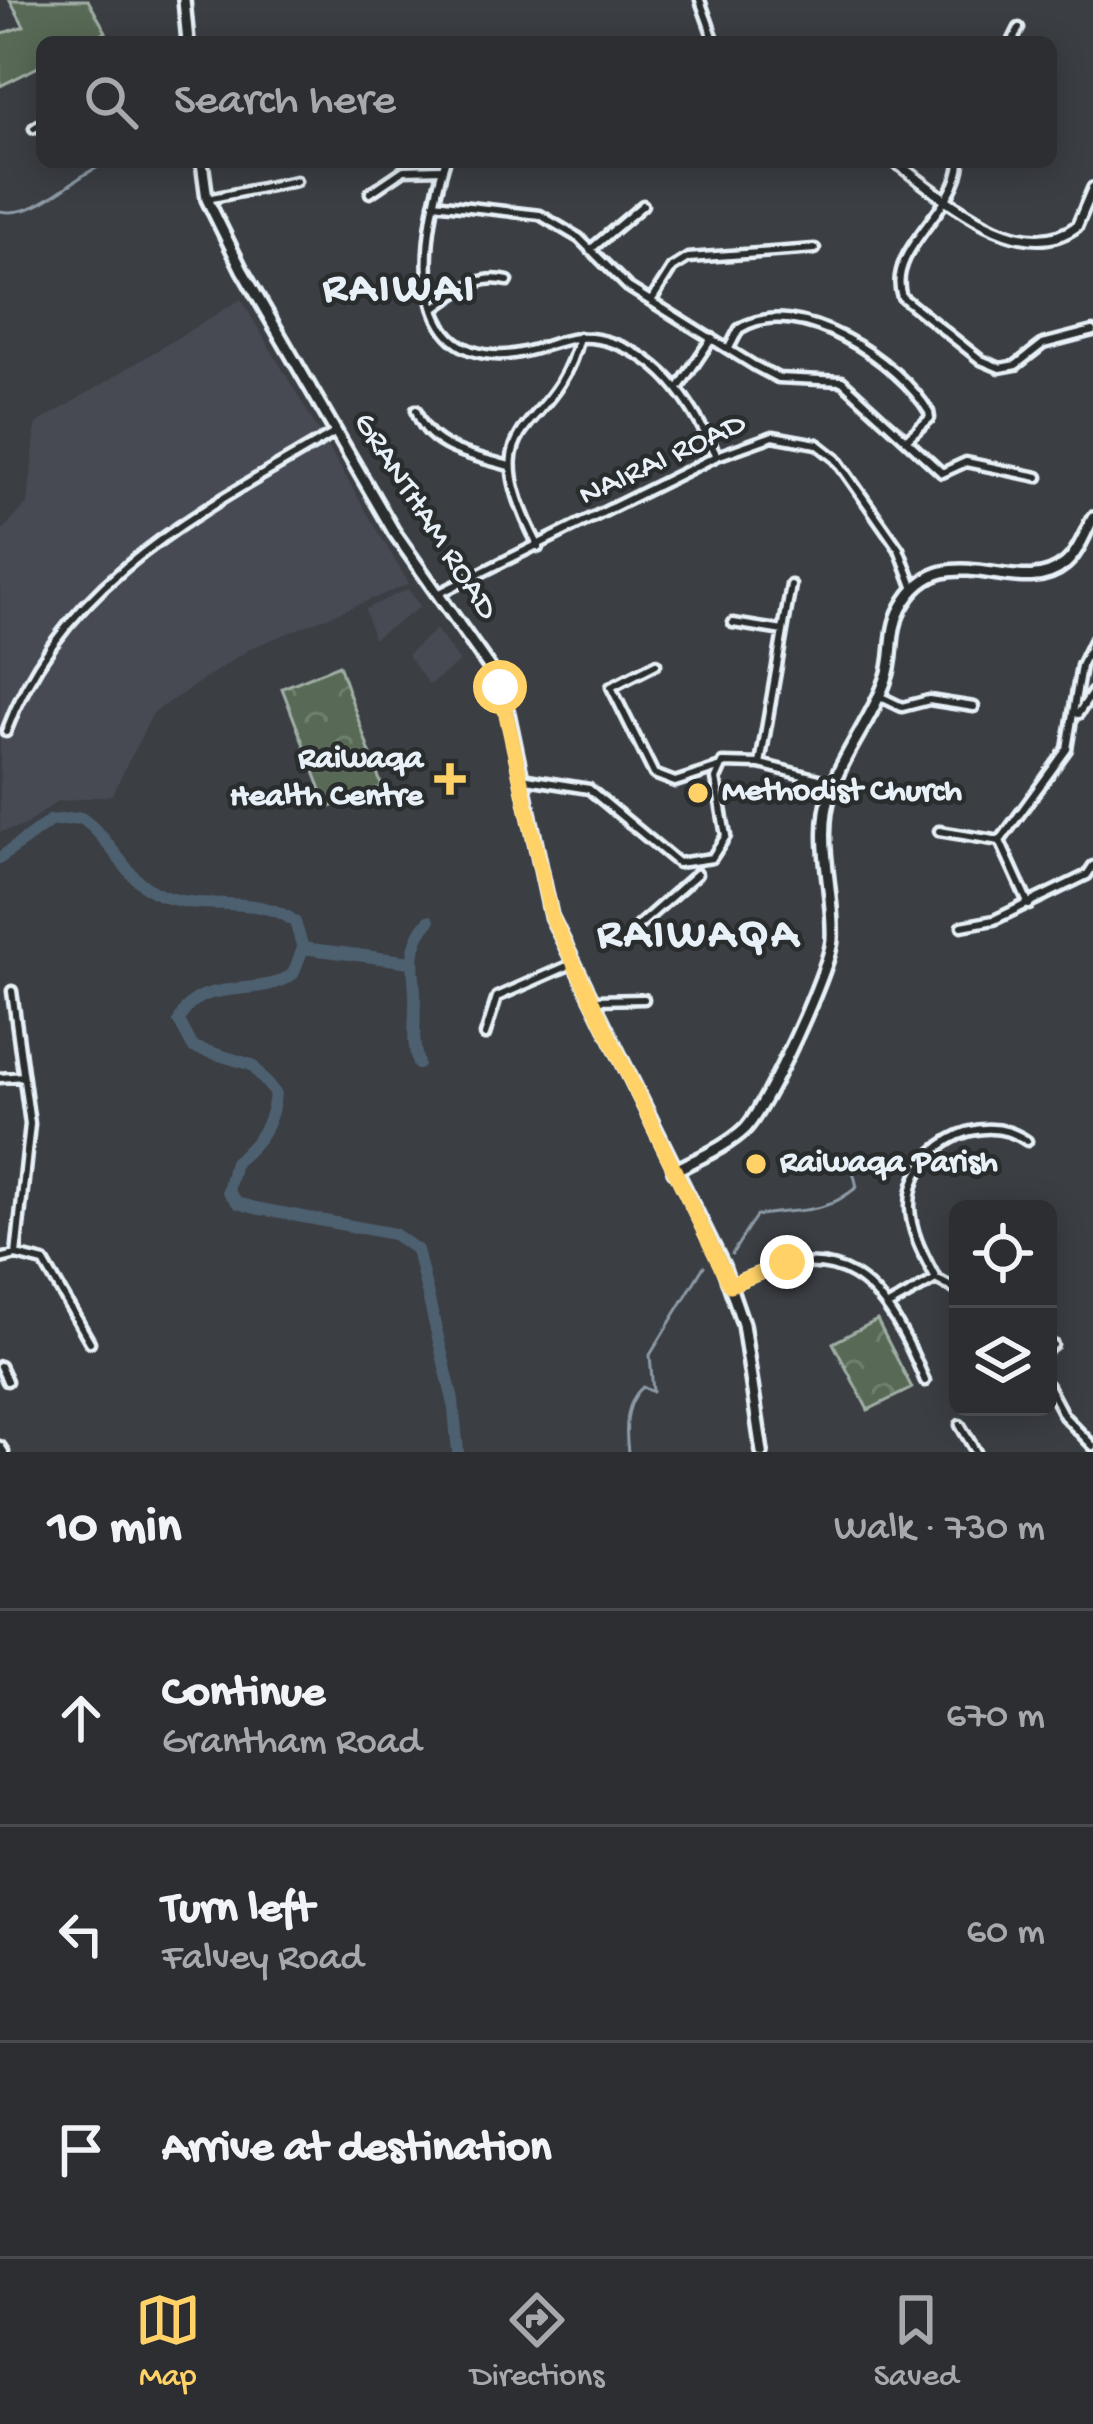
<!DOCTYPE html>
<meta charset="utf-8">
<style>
body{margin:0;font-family:"Gochi Hand",sans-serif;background:#383a3e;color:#f1f3f6}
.controls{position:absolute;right:36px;bottom:36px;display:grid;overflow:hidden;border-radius:18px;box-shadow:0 6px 30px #0003}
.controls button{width:108px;height:108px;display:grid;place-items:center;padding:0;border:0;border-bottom:3px solid #484a4d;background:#2c2e32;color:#f1f3f6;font:60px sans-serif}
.stop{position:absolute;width:36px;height:36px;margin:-27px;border:9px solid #ffd166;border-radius:50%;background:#fff}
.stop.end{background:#ffd166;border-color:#fff;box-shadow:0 3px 12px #0008}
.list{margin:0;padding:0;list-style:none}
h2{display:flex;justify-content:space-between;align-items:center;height:156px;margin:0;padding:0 48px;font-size:51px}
h2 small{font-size:39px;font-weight:400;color:#a6a8ac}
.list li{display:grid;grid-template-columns:78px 1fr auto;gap:36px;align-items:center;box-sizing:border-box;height:216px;padding:0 48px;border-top:3px solid #484a4d}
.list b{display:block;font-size:45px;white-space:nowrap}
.list p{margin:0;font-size:39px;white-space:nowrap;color:#a6a8ac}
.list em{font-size:39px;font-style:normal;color:#a6a8ac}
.icon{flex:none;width:66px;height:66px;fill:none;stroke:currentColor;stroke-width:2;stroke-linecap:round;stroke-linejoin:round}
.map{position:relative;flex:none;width:1093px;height:1452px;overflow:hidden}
.search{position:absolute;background:#2c2e32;box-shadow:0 6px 30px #0003;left:36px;right:36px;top:36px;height:132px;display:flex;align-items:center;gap:30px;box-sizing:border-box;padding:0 42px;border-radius:18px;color:#a6a8ac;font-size:45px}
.sheet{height:804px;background:#2c2e32}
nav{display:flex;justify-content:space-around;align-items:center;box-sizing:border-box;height:168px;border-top:3px solid #484a4d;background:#2c2e32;font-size:33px;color:#a6a8ac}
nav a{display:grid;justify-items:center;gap:6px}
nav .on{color:#ffd166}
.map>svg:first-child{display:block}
.built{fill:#474a52}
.park{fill:url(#park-crowns);stroke:#a0aea6;stroke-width:3}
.garden{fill:#586b55;stroke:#a0aea6;stroke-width:3}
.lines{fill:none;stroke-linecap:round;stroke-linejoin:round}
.stream{stroke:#8c9aa6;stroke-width:3}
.river{stroke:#4e6070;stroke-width:12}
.minor-casing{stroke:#e8f1f8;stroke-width:15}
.tertiary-casing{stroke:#e8f1f8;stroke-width:15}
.secondary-casing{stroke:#e8f1f8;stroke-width:16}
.primary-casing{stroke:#e8f1f8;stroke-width:18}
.minor{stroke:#2a2d2e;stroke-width:6}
.tertiary{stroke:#2a2d2e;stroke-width:6}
.secondary{stroke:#2a2d2e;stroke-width:8}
.primary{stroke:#2a2d2e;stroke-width:9}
.route{stroke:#ffd166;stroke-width:15}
.poi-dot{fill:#ffd166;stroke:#2a2d2e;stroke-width:4.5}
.labels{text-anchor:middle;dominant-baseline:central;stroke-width:9;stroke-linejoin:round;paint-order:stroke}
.street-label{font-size:33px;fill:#e8f1f8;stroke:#2a2d2e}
.poi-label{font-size:33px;font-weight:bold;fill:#e8f1f8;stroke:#2a2d2e;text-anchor:start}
.district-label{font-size:45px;font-weight:bold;letter-spacing:3px;fill:#e8f1f8;stroke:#2a2d2e}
</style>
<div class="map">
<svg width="1093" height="1452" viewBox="0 0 1093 1452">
<defs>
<pattern id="park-crowns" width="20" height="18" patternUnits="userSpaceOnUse" patternTransform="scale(3)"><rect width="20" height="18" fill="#586b55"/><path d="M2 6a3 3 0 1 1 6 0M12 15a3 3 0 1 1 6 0" fill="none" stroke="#70816e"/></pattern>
</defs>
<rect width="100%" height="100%" fill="#3b3e43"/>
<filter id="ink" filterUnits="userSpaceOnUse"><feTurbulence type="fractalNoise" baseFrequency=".00833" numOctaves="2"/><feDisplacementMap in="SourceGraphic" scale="24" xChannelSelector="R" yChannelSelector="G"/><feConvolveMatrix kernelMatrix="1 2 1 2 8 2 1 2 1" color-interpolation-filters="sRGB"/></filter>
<g filter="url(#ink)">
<path class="built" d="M 241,299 L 409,584 L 251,648 L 153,713 L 112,795 L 56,802 L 24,826 L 0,832 L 0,533 L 28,503 L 36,424 Z
M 408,589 L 421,607 L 373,639 L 365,609 Z
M 436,629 L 460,662 L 429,685 L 407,655 Z"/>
<path class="park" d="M 339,665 L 382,787 L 328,808 L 282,688 Z
M 877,1320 L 912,1388 L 868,1410 L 833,1343 Z"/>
<path class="garden" d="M 10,0 L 88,0 L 106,32 L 87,42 L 42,42 L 42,65 L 0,86 L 0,34 L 24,26 Z"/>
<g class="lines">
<path class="stream" d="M 152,162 L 167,162
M 0,211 C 41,219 73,173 111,162
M 732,1254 L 756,1216 C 798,1207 819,1218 857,1187 L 851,1163
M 628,1452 C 625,1430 625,1402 643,1387 L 653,1392 L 650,1355 L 704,1266"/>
<path class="river" d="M 0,858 L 50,821 L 81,818 C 116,841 125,886 169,898 C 208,910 263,895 295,922 L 303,948 L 293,974 C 258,1000 197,974 179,1021 L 193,1047 L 252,1065 L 275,1093 C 273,1124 258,1144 235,1162 L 228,1191 L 238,1203 L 255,1208 L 394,1234 L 417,1250 L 453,1400 L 458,1452
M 303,948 L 411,962
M 418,1064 C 411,1038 416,1021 415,995 C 414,965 407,946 429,921"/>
<defs>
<path id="minor" d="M 700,0 L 715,42
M 1012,42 L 1019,28
M 34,128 L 42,123
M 960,162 C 958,209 885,250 902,297 L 981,360 L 1000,368 L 1016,365 L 1043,344 L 1093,331
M 370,193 L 404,170 L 442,169
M 207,199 L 296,181
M 434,203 L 540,215 L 579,238 L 628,287 L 755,366 L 778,378 L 842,381 L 942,473 L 966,462 L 1038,477
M 590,250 L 643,205
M 653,298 L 672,268 L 688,258 L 815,249
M 434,309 C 458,292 478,273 508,281
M 729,348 L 739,329 C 798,292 899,362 929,412 L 930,418 L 907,439
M 679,387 L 712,338
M 416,410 C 428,450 473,455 509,466
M 539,547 C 468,411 554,441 579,337
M 733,623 L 783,631
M 656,664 L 611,687 L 654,774 L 675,782 L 718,768
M 879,696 L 902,707 L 929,700 L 974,707
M 1078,714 L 1093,692
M 6,732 C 62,578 204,510 336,432
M 760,764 L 791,585
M 521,778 L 589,789 L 678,863 L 712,858 L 726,836 L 716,779 L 723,763 L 760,764 L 834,783
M 939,831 L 1000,841
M 1000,841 L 1067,749 L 1081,666 L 1093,641
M 1000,841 L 1029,905
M 638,926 L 697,874
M 962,926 L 994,920 L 1087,875 L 1093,866
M 12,991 L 30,1124 L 16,1255
M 594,1000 L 644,999
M 485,1035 L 497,997 L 572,964
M 0,1078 L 23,1076
M 0,1259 L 16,1255 L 44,1262 L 90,1342
M 936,1279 C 924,1256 911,1234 910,1207 C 909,1149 979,1107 1027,1141
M 730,1285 C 842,1234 882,1277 925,1381
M 888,1306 L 936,1279 L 958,1291
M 1048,1349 L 1053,1345
M 0,1366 L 7,1381
M 1048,1386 L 1064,1416 L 1093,1446
M 960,1425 L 976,1452
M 0,1446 L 4,1452"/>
<path id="tertiary" d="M 445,162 C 426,223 400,360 505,355 C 546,353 567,327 613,343 C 669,362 692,407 717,456
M 438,594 L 717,456 L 773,436 L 817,444 L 836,459 L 899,549 L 914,589"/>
<path id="secondary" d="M 895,162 C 941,195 1020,269 1077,226 L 1093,188"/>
<path id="primary" d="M 184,0 L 188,42
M 202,162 L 207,199 L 242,270 L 394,532 L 494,674 L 508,713 L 551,916 L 723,1266 L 743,1324 L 762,1452
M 674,1171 C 698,1158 725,1148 745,1129 C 766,1108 831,968 832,939 C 834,897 820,853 826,812 C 833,764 871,724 886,679 C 895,656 888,632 901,608 C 944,529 1017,604 1065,564 C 1078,553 1085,533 1093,518"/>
</defs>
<use href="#minor" class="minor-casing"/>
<use href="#tertiary" class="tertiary-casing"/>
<use href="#secondary" class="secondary-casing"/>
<use href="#primary" class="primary-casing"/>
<use href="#minor" class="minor"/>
<use href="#tertiary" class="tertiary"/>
<use href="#secondary" class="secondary"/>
<use href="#primary" class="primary"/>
</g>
</g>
<g class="lines" filter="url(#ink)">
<path class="route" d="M 500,687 L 551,916 L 730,1285 L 787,1262"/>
</g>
<g class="poi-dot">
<path d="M444 761h12v12h12v12h-12v12h-12v-12h-12v-12h12z"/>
<circle cx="698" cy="793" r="12"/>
<circle cx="756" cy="1164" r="12"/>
</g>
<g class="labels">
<g class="street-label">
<text transform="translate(663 461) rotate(-25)">NAIRAI ROAD</text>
<text transform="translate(424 517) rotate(57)">GRANTHAM ROAD</text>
</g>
<g class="poi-label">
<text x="423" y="760" text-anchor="end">Raiwaqa<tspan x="423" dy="38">Health Centre</tspan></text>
<text x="722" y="793">Methodist Church</text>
<text x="780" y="1164">Raiwaqa Parish</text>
</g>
<g class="district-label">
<text x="400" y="290">RAIWAI</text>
<text x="699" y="936">RAIWAQA</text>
</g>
</g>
</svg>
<div class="controls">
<button><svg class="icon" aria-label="locate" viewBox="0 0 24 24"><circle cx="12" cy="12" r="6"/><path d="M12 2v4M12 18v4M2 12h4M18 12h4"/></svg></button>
<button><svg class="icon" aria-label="layers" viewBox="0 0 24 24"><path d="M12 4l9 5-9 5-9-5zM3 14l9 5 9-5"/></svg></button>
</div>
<div class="stop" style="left:500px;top:687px"></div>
<div class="stop end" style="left:787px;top:1262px"></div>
<div class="search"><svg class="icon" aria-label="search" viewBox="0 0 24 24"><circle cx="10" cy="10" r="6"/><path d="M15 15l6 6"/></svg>Search here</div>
</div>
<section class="sheet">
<h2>10 min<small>Walk · 730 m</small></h2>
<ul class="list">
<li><svg class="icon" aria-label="ahead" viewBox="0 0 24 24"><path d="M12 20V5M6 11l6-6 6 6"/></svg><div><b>Continue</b><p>Grantham Road</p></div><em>670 m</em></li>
<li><svg class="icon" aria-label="left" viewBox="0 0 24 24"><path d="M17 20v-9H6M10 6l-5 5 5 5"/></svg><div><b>Turn left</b><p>Falvey Road</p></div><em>60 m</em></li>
<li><svg class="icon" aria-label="arrive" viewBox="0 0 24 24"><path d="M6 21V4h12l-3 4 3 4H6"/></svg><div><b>Arrive at destination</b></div></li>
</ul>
</section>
<nav>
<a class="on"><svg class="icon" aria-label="map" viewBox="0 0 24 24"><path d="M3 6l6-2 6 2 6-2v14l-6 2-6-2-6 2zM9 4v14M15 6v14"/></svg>Map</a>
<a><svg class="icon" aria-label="directions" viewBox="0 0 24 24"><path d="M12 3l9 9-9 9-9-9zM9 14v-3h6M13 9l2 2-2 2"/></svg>Directions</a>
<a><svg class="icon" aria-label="saved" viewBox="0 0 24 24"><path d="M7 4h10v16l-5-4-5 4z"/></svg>Saved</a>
</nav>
